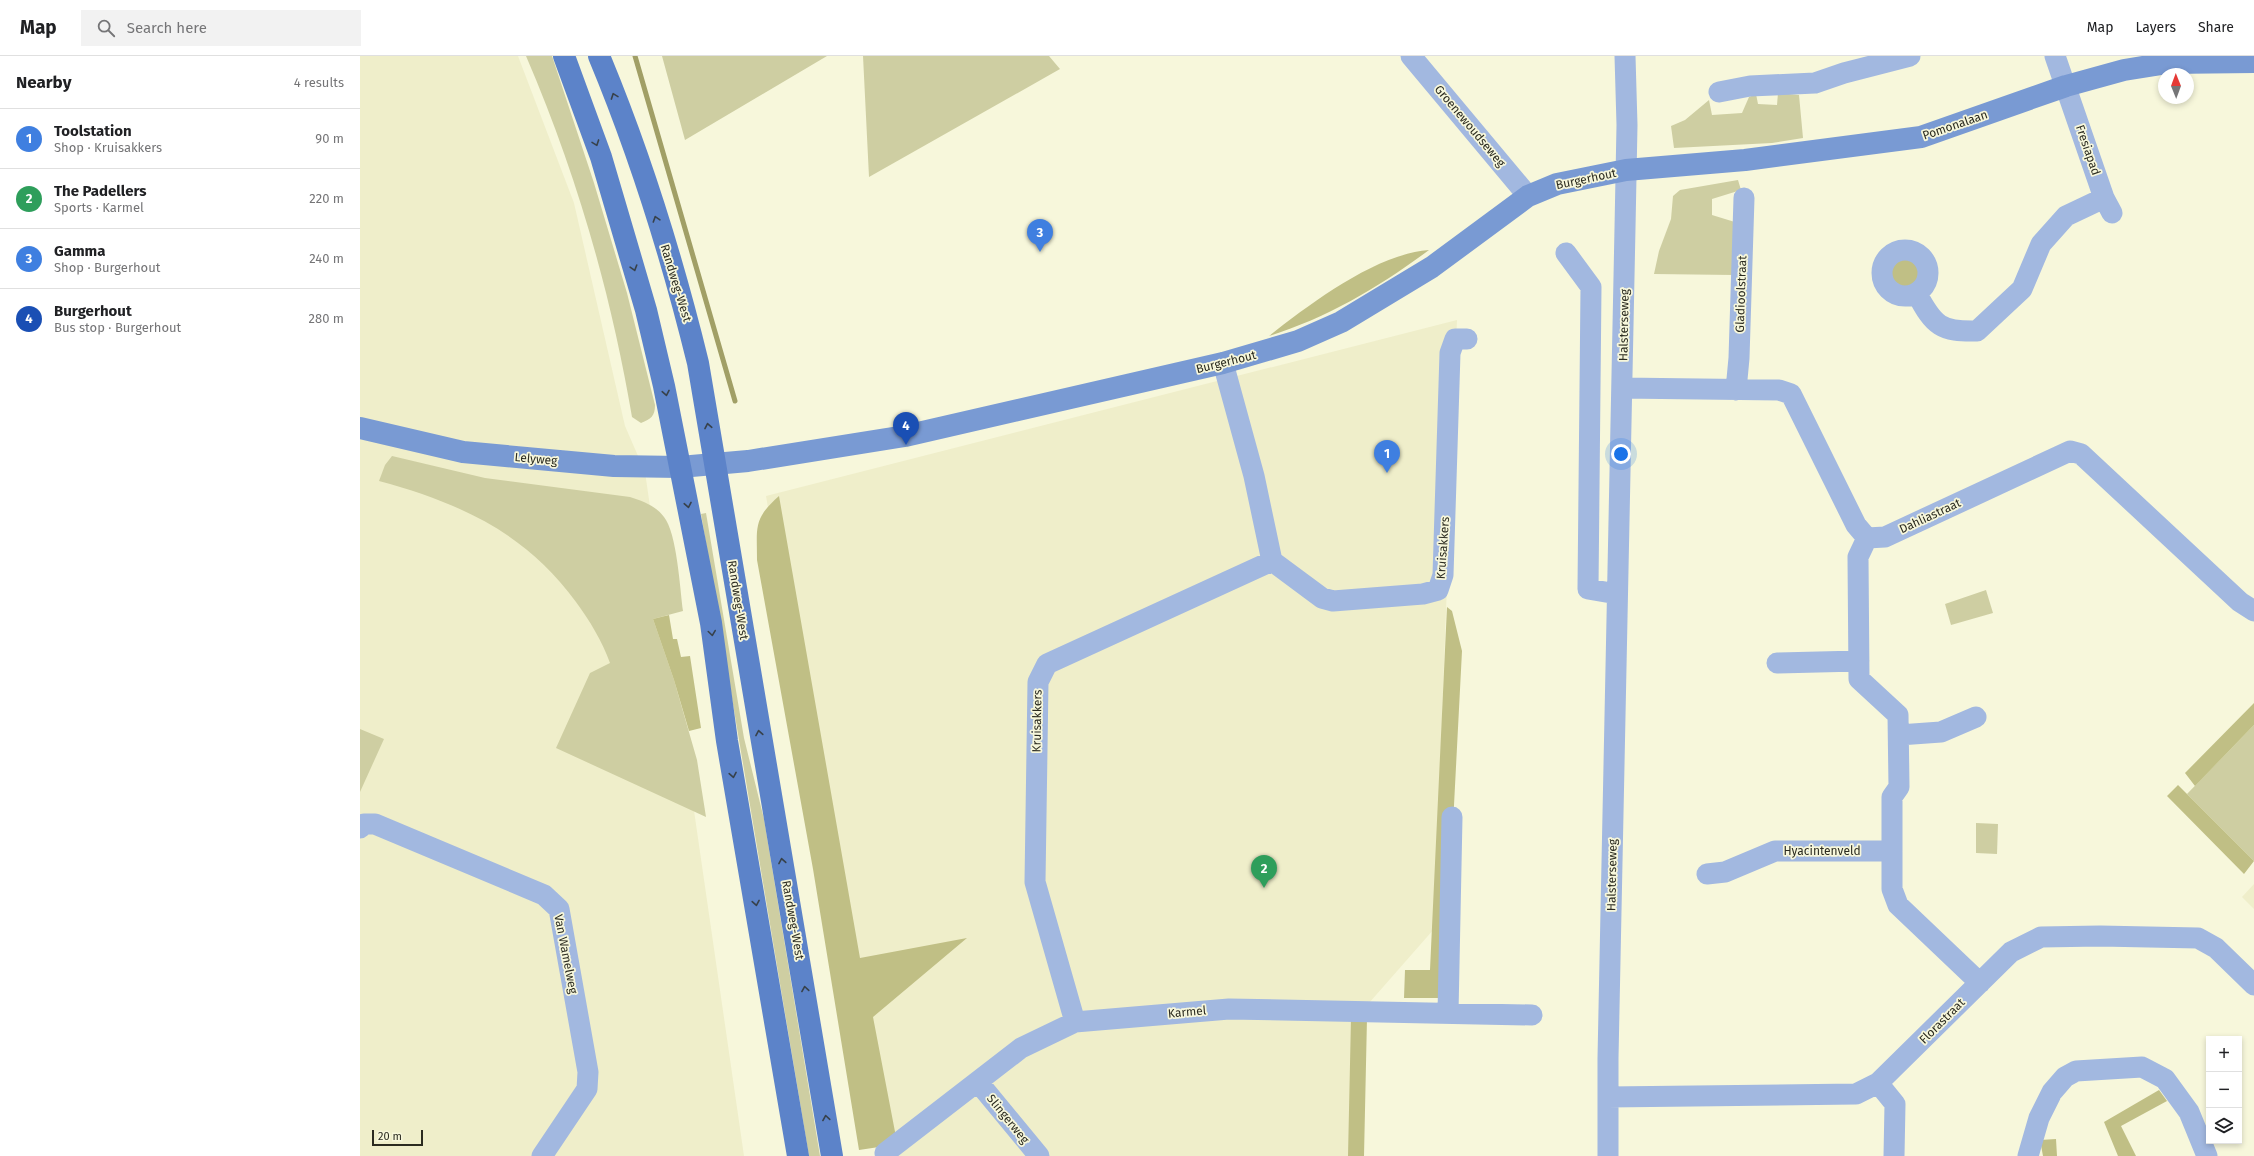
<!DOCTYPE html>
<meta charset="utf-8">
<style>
body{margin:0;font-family:"Fira Sans",sans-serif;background:#f2f2f2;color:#202124}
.controls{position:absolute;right:12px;bottom:12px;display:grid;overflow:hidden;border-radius:0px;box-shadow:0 2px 6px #0003}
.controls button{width:36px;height:36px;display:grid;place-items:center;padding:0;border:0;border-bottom:1px solid #e0e0e0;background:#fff;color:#202124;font:20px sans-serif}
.compass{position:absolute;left:1798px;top:12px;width:36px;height:36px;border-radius:50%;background:#fff;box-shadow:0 2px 6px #0003;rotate:359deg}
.scale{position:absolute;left:12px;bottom:10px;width:51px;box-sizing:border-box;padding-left:4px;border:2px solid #2b2b20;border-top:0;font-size:11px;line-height:14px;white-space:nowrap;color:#2b2b20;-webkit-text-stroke:3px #f7f7db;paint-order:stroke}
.you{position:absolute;left:1261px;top:398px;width:14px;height:14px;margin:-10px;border:3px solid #fff;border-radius:50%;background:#1a73e8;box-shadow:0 0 0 6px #1a73e833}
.badge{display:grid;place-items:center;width:26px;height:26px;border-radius:50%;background:#7c3aed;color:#fff;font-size:13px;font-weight:700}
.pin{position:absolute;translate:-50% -33px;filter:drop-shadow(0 1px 2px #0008)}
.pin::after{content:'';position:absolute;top:21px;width:14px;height:12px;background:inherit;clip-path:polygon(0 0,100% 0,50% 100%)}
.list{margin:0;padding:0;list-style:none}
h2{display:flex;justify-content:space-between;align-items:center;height:52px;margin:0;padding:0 16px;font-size:17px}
h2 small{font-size:13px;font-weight:400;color:#757577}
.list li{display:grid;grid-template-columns:26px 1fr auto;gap:12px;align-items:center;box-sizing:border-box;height:60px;padding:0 16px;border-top:1px solid #e0e0e0}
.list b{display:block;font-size:15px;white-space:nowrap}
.list p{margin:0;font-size:13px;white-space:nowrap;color:#757577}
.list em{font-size:13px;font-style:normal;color:#757577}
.icon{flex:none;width:22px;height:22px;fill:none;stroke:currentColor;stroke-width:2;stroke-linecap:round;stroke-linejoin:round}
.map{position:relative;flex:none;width:1894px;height:1100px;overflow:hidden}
header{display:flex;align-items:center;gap:24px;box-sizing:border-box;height:56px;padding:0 20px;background:#fff;border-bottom:1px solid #e0e0e0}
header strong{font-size:19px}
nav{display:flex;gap:22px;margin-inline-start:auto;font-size:14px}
.search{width:280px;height:36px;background:#f2f2f2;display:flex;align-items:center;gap:10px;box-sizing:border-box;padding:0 14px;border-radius:0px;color:#757577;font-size:15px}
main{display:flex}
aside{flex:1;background:#fff}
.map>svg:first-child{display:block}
.built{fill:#efeeca}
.green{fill:#cecea2}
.forest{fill:#c0bf85}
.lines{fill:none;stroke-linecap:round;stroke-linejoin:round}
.stream{stroke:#a19f66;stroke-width:5}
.street{stroke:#a2b8e0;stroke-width:21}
.secondary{stroke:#799ad3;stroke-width:22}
.primary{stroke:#5c83c9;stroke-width:22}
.oneway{stroke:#37414a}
.labels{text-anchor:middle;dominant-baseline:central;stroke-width:3.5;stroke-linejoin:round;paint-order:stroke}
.street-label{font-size:12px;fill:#2b2b20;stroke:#f7f7db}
</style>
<header>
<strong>Map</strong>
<div class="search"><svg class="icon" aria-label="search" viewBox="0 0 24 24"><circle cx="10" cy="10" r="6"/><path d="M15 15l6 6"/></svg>Search here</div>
<nav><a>Map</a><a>Layers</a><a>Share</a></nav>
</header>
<main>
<aside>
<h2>Nearby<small>4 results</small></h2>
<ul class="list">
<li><span class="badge" style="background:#3f7fe0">1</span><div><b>Toolstation</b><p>Shop · Kruisakkers</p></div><em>90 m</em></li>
<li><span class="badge" style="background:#2e9e5b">2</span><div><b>The Padellers</b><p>Sports · Karmel</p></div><em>220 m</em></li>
<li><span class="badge" style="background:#3f7fe0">3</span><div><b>Gamma</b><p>Shop · Burgerhout</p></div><em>240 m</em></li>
<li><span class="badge" style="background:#1a4fb4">4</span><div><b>Burgerhout</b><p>Bus stop · Burgerhout</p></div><em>280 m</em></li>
</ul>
</aside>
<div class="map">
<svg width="1894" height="1100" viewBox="0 0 1894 1100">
<rect width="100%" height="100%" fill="#f7f7db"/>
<path class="built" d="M 0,0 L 158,0 L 214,147 L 265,370 L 285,416 L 384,1100 L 0,1100 Z
M 1097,264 L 1074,873 L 1002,955 L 1001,1100 L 520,1100 L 406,440 Z
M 1894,828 L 1894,853 L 1882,841 Z"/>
<path class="green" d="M 166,0 L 192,0 L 234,127 L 267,237 L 295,349 C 295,360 291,363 281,367 L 272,361 C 251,237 216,116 166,0 Z
M 302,0 L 467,0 L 325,84 Z
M 503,0 L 689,0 L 700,13 L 509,121 Z
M 1418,37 L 1439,39 L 1443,82 L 1412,87 L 1314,92 L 1311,70 L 1325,64 L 1349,44 L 1352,59 L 1382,57 L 1389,41 L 1396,38 L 1398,48 L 1417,49 Z
M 1378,124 L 1381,134 L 1352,143 L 1352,159 L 1378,167 L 1374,219 L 1294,218 L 1299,195 L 1311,163 L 1313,140 L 1320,134 Z
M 32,400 L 125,422 L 270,441 C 283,445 296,450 304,461 C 317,477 320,533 323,555 L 293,563 L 314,624 L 337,704 L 346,761 L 196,692 L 230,617 L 250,607 C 242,585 230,565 216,546 C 166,477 100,447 19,425 L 25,409 Z
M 346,457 L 384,682 L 404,763 L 460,1100 L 449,1100 L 341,458 Z
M 1626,534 L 1633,557 L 1591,569 L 1585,548 Z
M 1894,669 L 1894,805 L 1827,738 Z
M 0,673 L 24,683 L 0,736 Z
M 1616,767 L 1638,768 L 1637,798 L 1616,797 Z"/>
<path class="forest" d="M 1069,194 C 1021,230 967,262 909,280 C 951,247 1016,198 1069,194 Z
M1530 217a16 16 0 1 1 32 0a16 16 0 1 1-32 0Z
M 419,440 L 500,902 L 607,882 L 513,961 L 536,1081 L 519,1091 L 499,1094 L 453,813 L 397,504 C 397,471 393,463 419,440 Z
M 1087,551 L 1092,555 L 1102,595 L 1084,942 L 1044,942 L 1045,914 L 1070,914 Z
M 309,559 L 313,583 L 317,583 L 321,601 L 330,600 L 341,672 L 329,675 L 314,624 L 293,563 Z
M 1894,647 L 1894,669 L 1835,730 L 1825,717 Z
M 1818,729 L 1894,805 L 1884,818 L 1807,740 Z
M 991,962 L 1007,962 L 1004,1100 L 988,1100 Z
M 1799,1034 L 1807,1045 L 1761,1070 L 1776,1100 L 1758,1100 L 1744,1066 Z
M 1696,1083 L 1697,1100 L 1683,1100 L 1680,1084 Z"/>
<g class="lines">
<path class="stream" d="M 275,0 L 375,345"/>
<path class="street" d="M 1051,0 L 1168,140
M 1695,0 L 1744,142 L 1752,157
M 1359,36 L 1390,30 L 1455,27 L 1484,17 L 1550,0
M1522 217a23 23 0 1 1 46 0a23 23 0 1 1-46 0Z
M 1206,197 L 1231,231 L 1228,533 L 1257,538
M 1557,238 C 1574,270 1581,276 1617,275 L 1662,233 L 1681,188 L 1706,160 L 1744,142
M 863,307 L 894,420 L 912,505
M 1262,332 L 1419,334 L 1431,338 L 1496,469 L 1507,482 L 1525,481 L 1710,395 L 1721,398 L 1880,546 L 1894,555
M 1376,334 L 1379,302 L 1384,142
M 1507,482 L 1498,501 L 1499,623 L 1538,659 L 1539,731 L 1532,741 L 1532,833 L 1538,849 L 1620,927
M 1417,607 L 1499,605
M 1539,679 L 1581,676 L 1616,661
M 0,772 L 4,768 L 15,768 L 184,839 L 199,853 L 228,1016 L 227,1033 L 182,1100
M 1347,818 L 1365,816 L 1415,795 L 1532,795
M 1088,957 L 1092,761
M 715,966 L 675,826 L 678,626 L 687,608 L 912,505 L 962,542 L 973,545 L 1063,538 L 1078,534 L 1083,519 L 1090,297 L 1095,283 L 1107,283
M 618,1026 L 679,1100
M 1518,1027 L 1535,1048 L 1534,1100
M 1248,1041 L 1496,1038 L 1518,1027 L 1651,896 L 1681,881 L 1740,880 L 1838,882 L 1856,892 L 1894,929
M 525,1097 L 661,992 L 715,966 L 869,953 L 1172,959
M 1248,1100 L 1248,1002 L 1265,172 L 1267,69 L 1265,0
M 1668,1100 L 1679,1062 L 1692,1036 L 1705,1021 L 1716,1015 L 1782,1011 L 1805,1023 L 1829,1056 L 1847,1100"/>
<path class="secondary" d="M 0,372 L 103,396 L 254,410 L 320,411 L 388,405 L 545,380 L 863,307 L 938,285 L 981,266 L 1072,211 L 1168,140 L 1197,128 L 1266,114 L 1385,104 L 1561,81 L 1706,30 L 1764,14 L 1808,7 L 1894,6"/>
<path class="primary" d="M 204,0 L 241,101 L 286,254 L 304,330 L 351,567 L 367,685 L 438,1100
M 239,0 C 279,96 313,205 338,307 L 472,1100"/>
</g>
<defs><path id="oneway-chevron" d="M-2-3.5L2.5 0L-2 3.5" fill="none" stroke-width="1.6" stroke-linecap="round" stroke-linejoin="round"/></defs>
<g class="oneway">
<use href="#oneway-chevron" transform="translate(254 40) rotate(-110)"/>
<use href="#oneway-chevron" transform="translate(236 87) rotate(70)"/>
<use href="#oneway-chevron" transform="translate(296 163) rotate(-108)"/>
<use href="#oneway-chevron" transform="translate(274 212) rotate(73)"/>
<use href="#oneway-chevron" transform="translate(306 337) rotate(79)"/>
<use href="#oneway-chevron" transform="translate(348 370) rotate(-101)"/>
<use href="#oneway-chevron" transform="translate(328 449) rotate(79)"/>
<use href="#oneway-chevron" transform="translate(352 577) rotate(82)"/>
<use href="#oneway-chevron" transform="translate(399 677) rotate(-100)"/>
<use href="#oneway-chevron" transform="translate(373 719) rotate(80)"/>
<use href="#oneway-chevron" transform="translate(422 805) rotate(-100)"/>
<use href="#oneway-chevron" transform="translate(396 847) rotate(80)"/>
<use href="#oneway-chevron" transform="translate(445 933) rotate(-99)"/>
<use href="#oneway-chevron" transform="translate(466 1062) rotate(-99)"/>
</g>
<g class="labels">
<g class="street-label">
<text transform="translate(1595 69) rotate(-19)">Pomonalaan</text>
<text transform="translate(1110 70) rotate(50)">Groenewoudseweg</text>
<text transform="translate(1728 94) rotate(71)">Fresiapad</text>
<text transform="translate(1226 123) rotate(-12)">Burgerhout</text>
<text transform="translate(316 227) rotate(73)">Randweg-West</text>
<text transform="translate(1381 238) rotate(-88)">Gladioolstraat</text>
<text transform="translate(1264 269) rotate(-89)">Halsterseweg</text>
<text transform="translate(866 306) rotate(-14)">Burgerhout</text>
<text transform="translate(176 403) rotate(5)">Lelyweg</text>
<text transform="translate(1570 460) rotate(-25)">Dahliastraat</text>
<text transform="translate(1083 492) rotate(-86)">Kruisakkers</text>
<text transform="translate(378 544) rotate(81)">Randweg-West</text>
<text transform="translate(677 665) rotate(-89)">Kruisakkers</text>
<text x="1462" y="795">Hyacintenveld</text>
<text transform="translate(1252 819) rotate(-89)">Halsterseweg</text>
<text transform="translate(433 864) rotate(80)">Randweg-West</text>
<text transform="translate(206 898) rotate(79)">Van Wamelweg</text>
<text transform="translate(827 956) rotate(-5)">Karmel</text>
<text transform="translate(1582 965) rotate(-45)">Florastraat</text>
<text transform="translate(648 1063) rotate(51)">Slingerweg</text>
</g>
</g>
</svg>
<div class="controls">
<button>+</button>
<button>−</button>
<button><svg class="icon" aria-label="layers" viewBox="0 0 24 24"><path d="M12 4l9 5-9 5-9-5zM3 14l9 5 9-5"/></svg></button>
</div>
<svg class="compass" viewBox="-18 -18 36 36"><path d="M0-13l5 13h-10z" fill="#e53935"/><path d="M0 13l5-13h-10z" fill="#757577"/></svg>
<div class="scale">20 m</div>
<div class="you"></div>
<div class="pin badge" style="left:1027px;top:417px;background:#3f7fe0">1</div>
<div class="pin badge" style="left:904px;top:832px;background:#2e9e5b">2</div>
<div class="pin badge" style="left:680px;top:196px;background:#3f7fe0">3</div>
<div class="pin badge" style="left:546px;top:389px;background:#1a4fb4">4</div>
</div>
</main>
